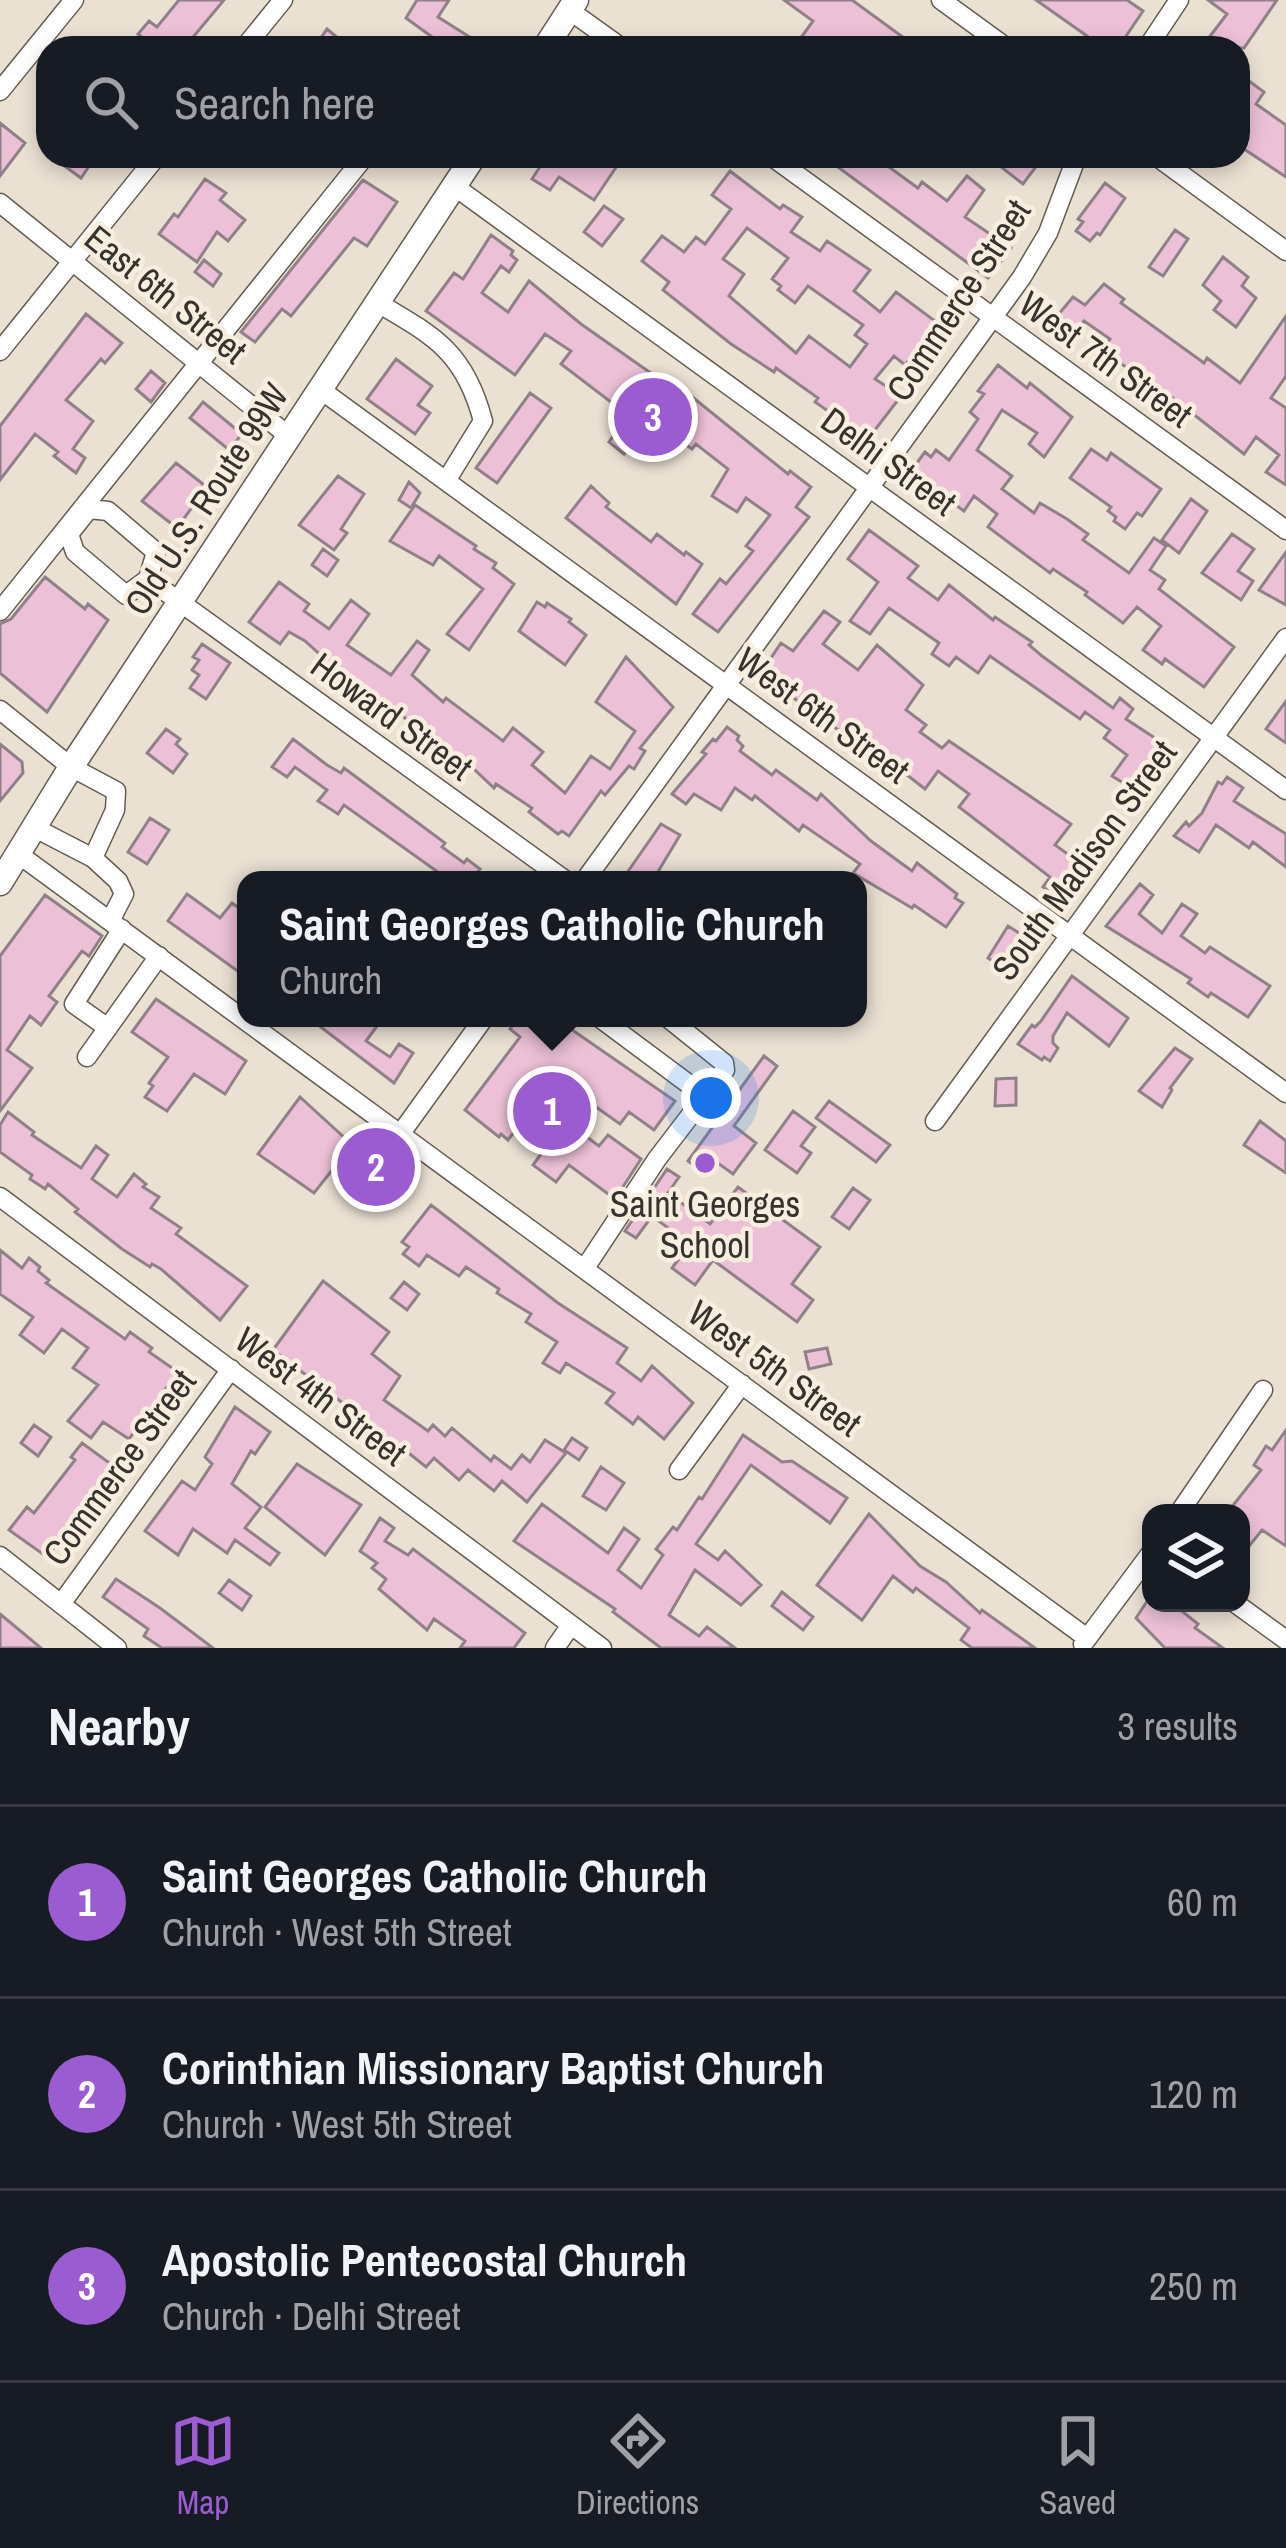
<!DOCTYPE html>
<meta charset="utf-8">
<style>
body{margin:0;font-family:"Archivo Narrow",sans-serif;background:#242831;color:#f1f3f6}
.controls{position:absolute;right:36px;bottom:36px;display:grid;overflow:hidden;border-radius:24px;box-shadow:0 6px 18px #0003}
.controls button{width:108px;height:108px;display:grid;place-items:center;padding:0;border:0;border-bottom:3px solid #363941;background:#171b24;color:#f1f3f6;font:60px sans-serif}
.you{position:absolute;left:711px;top:1098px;width:42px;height:42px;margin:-30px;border:9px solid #fff;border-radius:50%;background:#1a73e8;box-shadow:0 0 0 18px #1a73e833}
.badge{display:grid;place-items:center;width:78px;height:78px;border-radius:50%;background:#9b5bd1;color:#fff;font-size:39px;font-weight:700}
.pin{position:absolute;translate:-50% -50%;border:6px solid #fff;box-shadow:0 3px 12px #0006}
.popup{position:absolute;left:237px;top:871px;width:630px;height:156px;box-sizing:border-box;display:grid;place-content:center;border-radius:24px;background:#171b24;filter:drop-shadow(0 3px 9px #0005);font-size:39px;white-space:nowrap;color:#9ea1a6}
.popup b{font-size:45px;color:#f1f3f6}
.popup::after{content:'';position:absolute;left:50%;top:100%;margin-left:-24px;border:24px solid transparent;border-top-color:#171b24}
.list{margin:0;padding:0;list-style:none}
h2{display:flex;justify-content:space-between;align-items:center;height:156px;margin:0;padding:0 48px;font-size:51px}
h2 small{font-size:39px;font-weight:400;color:#9ea1a6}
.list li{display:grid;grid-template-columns:78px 1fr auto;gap:36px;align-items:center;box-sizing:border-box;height:192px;padding:0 48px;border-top:3px solid #363941}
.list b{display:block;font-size:45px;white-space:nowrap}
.list p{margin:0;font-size:39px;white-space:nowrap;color:#9ea1a6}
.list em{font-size:39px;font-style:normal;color:#9ea1a6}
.icon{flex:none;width:66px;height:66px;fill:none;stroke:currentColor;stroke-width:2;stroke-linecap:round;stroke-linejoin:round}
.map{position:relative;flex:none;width:1286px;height:1648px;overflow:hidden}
.search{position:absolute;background:#171b24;box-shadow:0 6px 18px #0003;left:36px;right:36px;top:36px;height:132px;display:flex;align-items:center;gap:30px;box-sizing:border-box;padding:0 42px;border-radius:36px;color:#9ea1a6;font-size:45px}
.sheet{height:732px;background:#171b24}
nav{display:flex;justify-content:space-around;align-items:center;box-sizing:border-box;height:168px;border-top:3px solid #363941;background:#171b24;font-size:33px;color:#9ea1a6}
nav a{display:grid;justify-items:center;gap:6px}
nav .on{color:#9b5bd1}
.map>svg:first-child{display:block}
.building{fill:#ecc0d6;stroke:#908088;stroke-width:3;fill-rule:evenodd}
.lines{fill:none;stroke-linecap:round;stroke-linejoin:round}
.minor-casing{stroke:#645c50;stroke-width:21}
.major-casing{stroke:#645c50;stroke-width:27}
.minor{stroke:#fff;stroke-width:18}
.major{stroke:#fff;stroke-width:24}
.poi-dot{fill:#9b5bd1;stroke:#f8eee0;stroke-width:4.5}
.labels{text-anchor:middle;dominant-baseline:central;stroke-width:9;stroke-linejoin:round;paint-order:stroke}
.street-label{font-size:36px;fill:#36322d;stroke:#f8eee0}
.poi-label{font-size:36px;fill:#36322d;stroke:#f8eee0}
</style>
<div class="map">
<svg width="1286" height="1648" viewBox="0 0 1286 1648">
<rect width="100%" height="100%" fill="#eae1d3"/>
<path class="building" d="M 179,0 L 224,0 L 184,48 L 139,48 L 145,40 L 138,34 L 149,21 L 157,27 Z
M 417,0 L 449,0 L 438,17 L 487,48 L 448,48 L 439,42 L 406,18 Z
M 784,0 L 852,0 L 904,38 L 898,48 L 812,48 L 800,39 L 813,21 Z
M 1036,0 L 1127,0 L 1143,11 L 1120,45 L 1111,38 L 1103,48 L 1093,48 L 1083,42 L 1087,36 Z
M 1208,0 L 1277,0 L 1244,48 L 1201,48 L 1227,14 Z
M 327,29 L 350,48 L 314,48 Z
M 1245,78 L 1264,92 L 1256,104 L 1286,125 L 1286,177 L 1238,145 L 1238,88 Z
M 0,123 L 25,143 L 0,176 Z
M 51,156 L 96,156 L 81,178 Z
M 547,156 L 608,156 L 619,163 L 594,200 L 559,177 L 550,190 L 532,179 Z
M 823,156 L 886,156 L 882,162 L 918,188 L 922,182 L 947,201 L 967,176 L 984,190 L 965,217 L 1011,248 L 988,278 Z
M 987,156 L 1044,156 L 1023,184 Z
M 730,171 L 780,209 L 783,205 L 802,217 L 791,232 L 820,251 L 827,241 L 870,270 L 854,291 L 880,312 L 896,292 L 939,324 L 922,350 L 919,348 L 905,365 L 894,356 L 875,379 L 901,396 L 868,439 L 815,402 L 818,398 L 776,368 L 774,372 L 731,344 L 663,290 L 669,282 L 642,261 L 662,236 L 684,252 L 696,237 L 705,244 L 731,209 L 712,195 ZM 747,228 L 788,258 L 772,279 L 781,286 L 778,290 L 795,303 L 808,286 L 863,325 L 855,335 L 867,344 L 850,367 L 809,336 L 796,353 L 729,296 L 744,274 L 723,259 Z
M 205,179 L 226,193 L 220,200 L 245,220 L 228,241 L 217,232 L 197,262 L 159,234 L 174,214 L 178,217 Z
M 363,180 L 397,202 L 367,246 L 354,238 L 291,316 L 282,309 L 255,342 L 241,332 Z
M 1105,183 L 1125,198 L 1100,235 L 1097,233 L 1090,241 L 1076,231 L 1083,222 L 1078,219 Z
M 604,206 L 623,219 L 602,246 L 584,232 Z
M 1175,230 L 1188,239 L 1163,276 L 1149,267 Z
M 491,235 L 513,251 L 511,255 L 517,260 L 509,272 L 501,266 L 482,293 L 508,312 L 529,281 L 581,324 L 682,395 L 691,396 L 788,474 L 790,471 L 811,487 L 796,507 L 809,517 L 718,632 L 693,614 L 720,579 L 726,584 L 753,551 L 746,546 L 770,515 L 746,498 L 737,512 L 712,496 L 728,469 L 696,444 L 692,449 L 649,419 L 624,454 L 609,442 L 628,415 L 561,364 L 571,351 L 545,334 L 515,375 L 426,311 L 454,273 L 463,279 Z
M 1223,257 L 1248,277 L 1242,286 L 1256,298 L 1236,327 L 1214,310 L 1221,301 L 1203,285 Z
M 204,260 L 221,274 L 213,286 L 195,272 Z
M 1104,284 L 1124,299 L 1121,303 L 1204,363 L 1207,358 L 1240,383 L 1286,316 L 1286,376 L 1271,398 L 1286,408 L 1286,485 L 1266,472 L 1279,455 L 1256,437 L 1244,454 L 1164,391 L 1101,351 L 1110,339 L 1084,321 L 1077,329 L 1058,315 L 1073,297 L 1085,305 Z
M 86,314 L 122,343 L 105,363 L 101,359 L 66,400 L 93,421 L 73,449 L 85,458 L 76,473 L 54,456 L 58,452 L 35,434 L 0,480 L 0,426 Z
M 396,359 L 432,386 L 418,405 L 430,413 L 415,434 L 367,399 Z
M 998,365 L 1027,388 L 1030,383 L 1072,417 L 1044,457 L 1029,444 L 1037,433 L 1002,410 L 977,450 L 1012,476 L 1002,489 L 1034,513 L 1040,503 L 1067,519 L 1088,534 L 1083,540 L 1129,573 L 1154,538 L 1166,546 L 1150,570 L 1165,580 L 1159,589 L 1234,647 L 1204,687 L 1165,659 L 1162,664 L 1143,650 L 1161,626 L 1137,607 L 1123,623 L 1085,595 L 1087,592 L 1053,569 L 1050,573 L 988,527 L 997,514 L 974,496 L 964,511 L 910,472 L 925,452 L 931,457 L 936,450 L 949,460 L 978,419 L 970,412 L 984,394 L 978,391 Z
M 151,371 L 165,383 L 151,402 L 136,389 Z
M 530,393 L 551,408 L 497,483 L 476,468 Z
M 203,402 L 242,434 L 229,450 L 190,418 Z
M 1091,449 L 1107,460 L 1111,453 L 1161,489 L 1142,516 L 1137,513 L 1125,529 L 1114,521 L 1116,517 L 1108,511 L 1111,507 L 1070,478 Z
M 176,463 L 203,484 L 197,491 L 201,495 L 177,528 L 142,501 Z
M 338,476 L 364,494 L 341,529 L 347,533 L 334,550 L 299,525 Z
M 409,482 L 420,493 L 411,508 L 399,500 Z
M 591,486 L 609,503 L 606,507 L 651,542 L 657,534 L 684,555 L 686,552 L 702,564 L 676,604 L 566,518 Z
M 1191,499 L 1207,511 L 1179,553 L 1162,540 Z
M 415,505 L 476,546 L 474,549 L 496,563 L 493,568 L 514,584 L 469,650 L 447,634 L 483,589 L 439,556 L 433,565 L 390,541 Z
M 869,530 L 918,566 L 908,578 L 938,600 L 949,585 L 993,620 L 995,617 L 1032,642 L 1029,645 L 1042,656 L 1113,708 L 1120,698 L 1133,709 L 1126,719 L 1161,742 L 1130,787 L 1112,776 L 1127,755 L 1104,738 L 1110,730 L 1085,712 L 1080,719 L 990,656 L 978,673 L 956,657 L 949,666 L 932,654 L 939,643 L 889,608 L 870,634 L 850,621 L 878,582 L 848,559 Z
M 1232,534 L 1254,549 L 1238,571 L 1253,581 L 1241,600 L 1202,573 Z
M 323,549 L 338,560 L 327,576 L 312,565 Z
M 1286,552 L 1286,605 L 1259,590 Z
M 45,577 L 85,609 L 88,604 L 108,620 L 47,712 L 0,673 L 0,624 L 11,619 Z
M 279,582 L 309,604 L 304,611 L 329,629 L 351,600 L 369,614 L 347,645 L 391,675 L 417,641 L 429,650 L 412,675 L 443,702 L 446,698 L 503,741 L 513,728 L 543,752 L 532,765 L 565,793 L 591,756 L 610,769 L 635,731 L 596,702 L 626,657 L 673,707 L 640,748 L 645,751 L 634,769 L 629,766 L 605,795 L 601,791 L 569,836 L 562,831 L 558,834 L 529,812 L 532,808 L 496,784 L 494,788 L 458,754 L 455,757 L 373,693 L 323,662 L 325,659 L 305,641 L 289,632 L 280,644 L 249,622 Z
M 537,602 L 545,607 L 547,603 L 571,619 L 569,622 L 586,635 L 565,665 L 519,631 Z
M 824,611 L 840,622 L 823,644 L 858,670 L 877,645 L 923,685 L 906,710 L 926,725 L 920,732 L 942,748 L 949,741 L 1071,824 L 1055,845 L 1086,867 L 1062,901 L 1043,887 L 1050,877 L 959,807 L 969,794 L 938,771 L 925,789 L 865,742 L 862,747 L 760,674 L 781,643 L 793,651 Z
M 202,644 L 230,663 L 206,699 L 190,688 L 199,675 L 192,670 L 199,660 L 193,657 Z
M 1286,701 L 1286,743 L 1266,729 Z
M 727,727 L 739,736 L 737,740 L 743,746 L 740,751 L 772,775 L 776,770 L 817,800 L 821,794 L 871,841 L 912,871 L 917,863 L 957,894 L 955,898 L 963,903 L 946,927 L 914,905 L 912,908 L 853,873 L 860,864 L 803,825 L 799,831 L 755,796 L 752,800 L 735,788 L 721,810 L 694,794 L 686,804 L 672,794 L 706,754 L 702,752 L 713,739 L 716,741 Z
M 166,729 L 180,739 L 176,744 L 187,754 L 173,773 L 147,753 Z
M 293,739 L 327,765 L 341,773 L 344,768 L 445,843 L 442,847 L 464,863 L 467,859 L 480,869 L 471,880 L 449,880 L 344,805 L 338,814 L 318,801 L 327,790 L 295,767 L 287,777 L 272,767 Z
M 0,744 L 22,762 L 23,773 L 0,801 Z
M 1227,777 L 1243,788 L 1234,801 L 1286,834 L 1286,867 L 1253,842 L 1249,848 L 1216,825 L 1199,852 L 1174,836 L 1186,822 L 1189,826 L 1202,813 L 1218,782 L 1222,784 Z
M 150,818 L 169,830 L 147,864 L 128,852 Z
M 661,824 L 680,835 L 653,880 L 622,880 Z
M 1140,884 L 1153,895 L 1139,914 L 1162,933 L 1182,904 L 1197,914 L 1181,936 L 1205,953 L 1210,947 L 1270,986 L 1248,1017 L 1211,993 L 1208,997 L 1188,983 L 1191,979 L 1106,926 Z
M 187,894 L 220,918 L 232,903 L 246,913 L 246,977 L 168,921 Z
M 45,895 L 102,936 L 89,956 L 82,951 L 49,996 L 57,1002 L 41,1025 L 30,1016 L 7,1050 L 32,1068 L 0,1111 L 0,956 Z
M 1008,926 L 1034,942 L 1012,974 L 988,958 Z
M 1072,976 L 1128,1018 L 1109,1046 L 1067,1013 L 1053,1036 L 1053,1043 L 1058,1048 L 1050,1061 L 1044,1057 L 1042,1060 L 1018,1044 L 1032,1025 L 1035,1027 L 1041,1021 Z
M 156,999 L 246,1061 L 225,1094 L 194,1074 L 167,1111 L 145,1097 L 153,1086 L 149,1083 L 168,1057 L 132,1032 Z
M 309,1018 L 383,1018 L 366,1041 L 390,1057 L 399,1044 L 413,1053 L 394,1083 Z
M 518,1018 L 555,1018 L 675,1101 L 654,1130 L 629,1112 L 620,1124 L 589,1102 L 593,1096 L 560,1071 L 508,1140 L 501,1134 L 499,1137 L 465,1110 L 520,1037 L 510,1029 Z
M 1175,1048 L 1192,1059 L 1170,1088 L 1172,1090 L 1162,1107 L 1139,1091 Z
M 764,1056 L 777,1066 L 734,1126 L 756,1143 L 733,1174 L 711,1158 L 701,1171 L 688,1161 Z
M 1016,1078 L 1016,1105 L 995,1106 L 996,1079 Z
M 300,1097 L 348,1141 L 344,1147 L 348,1150 L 314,1193 L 258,1154 Z
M 829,1101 L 890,1145 L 876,1162 L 816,1118 Z
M 793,1111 L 815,1127 L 801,1146 L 811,1153 L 797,1173 L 765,1150 Z
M 8,1112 L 34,1132 L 32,1135 L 81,1168 L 96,1146 L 108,1155 L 92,1179 L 117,1197 L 134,1174 L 146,1184 L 143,1187 L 159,1197 L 151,1208 L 181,1228 L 176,1234 L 247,1286 L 220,1320 L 161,1269 L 152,1264 L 150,1267 L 122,1249 L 75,1212 L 78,1209 L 48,1184 L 45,1189 L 30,1179 L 32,1175 L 0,1152 L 0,1125 Z
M 565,1121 L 599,1146 L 608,1135 L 641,1159 L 615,1199 L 569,1165 L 556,1182 L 533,1165 Z
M 1260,1121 L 1286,1141 L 1286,1173 L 1244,1145 Z
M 667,1169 L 679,1177 L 668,1193 L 710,1224 L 738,1187 L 820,1247 L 792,1284 L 813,1300 L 797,1322 L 713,1260 L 695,1285 L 672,1268 L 690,1244 L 652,1216 L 636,1238 L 625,1231 Z
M 853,1188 L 870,1200 L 849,1229 L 832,1217 Z
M 431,1205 L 558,1303 L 627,1348 L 617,1363 L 641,1381 L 652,1366 L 693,1403 L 664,1439 L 638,1417 L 633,1424 L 606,1403 L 614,1393 L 566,1363 L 560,1373 L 543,1363 L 557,1342 L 526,1322 L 531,1314 L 497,1293 L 499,1289 L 466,1267 L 459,1276 L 427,1255 L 419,1266 L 403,1254 L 409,1247 L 402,1242 Z
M 0,1250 L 22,1268 L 29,1258 L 40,1267 L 38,1271 L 49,1280 L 46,1283 L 125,1339 L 130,1332 L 152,1348 L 149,1352 L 178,1372 L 129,1439 L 103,1422 L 91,1438 L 68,1421 L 98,1385 L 73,1368 L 88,1348 L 62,1329 L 44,1353 L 20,1335 L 33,1317 L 0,1294 Z
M 323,1281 L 389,1332 L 372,1354 L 400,1376 L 384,1400 L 428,1431 L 433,1425 L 445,1436 L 452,1428 L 491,1461 L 494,1456 L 511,1469 L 522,1455 L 530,1462 L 545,1440 L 566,1453 L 527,1502 L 502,1481 L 494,1491 L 468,1470 L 459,1480 L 434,1458 L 426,1467 L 400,1446 L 397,1450 L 357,1423 L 344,1412 L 348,1407 L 273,1350 Z
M 404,1282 L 419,1294 L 407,1310 L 391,1298 Z
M 827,1348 L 831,1364 L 809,1369 L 805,1352 Z
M 235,1407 L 270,1432 L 255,1454 L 251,1451 L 232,1484 L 261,1507 L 245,1528 L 279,1553 L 270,1565 L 235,1540 L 227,1553 L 193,1529 L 178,1555 L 145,1531 L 182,1481 L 195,1490 L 212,1464 L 205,1457 Z
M 34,1425 L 51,1437 L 38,1456 L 21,1443 Z
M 1286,1430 L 1286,1546 L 1262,1530 L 1241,1556 L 1241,1513 L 1227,1513 L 1261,1470 L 1254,1465 L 1266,1446 L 1272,1450 Z
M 743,1435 L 782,1462 L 792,1461 L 847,1498 L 830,1523 L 751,1465 L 696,1544 L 718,1560 L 725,1551 L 761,1585 L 741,1605 L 695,1570 L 669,1615 L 699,1636 L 707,1627 L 735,1648 L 661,1648 L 613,1612 L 615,1609 L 514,1541 L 542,1504 L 608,1553 L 624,1528 L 639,1539 L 618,1570 L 641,1588 L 663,1555 L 656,1549 L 673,1527 L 677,1530 L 699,1497 L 702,1499 Z
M 572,1438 L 587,1448 L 579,1460 L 564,1450 Z
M 82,1443 L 115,1467 L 77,1523 L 74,1521 L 47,1557 L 9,1530 L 27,1507 L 34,1513 L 75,1460 L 71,1457 Z
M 297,1464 L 361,1505 L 325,1555 L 265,1507 Z
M 601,1467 L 624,1483 L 606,1510 L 583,1496 Z
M 869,1514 L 920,1566 L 946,1582 L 980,1613 L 982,1610 L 1035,1648 L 972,1648 L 961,1640 L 969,1628 L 916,1588 L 913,1592 L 893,1576 L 862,1620 L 817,1585 Z
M 380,1518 L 394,1528 L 385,1541 L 408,1555 L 413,1549 L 525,1633 L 514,1648 L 460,1648 L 465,1641 L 434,1619 L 427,1630 L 379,1589 L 386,1579 L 372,1568 L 377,1563 L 360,1551 Z
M 116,1579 L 160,1608 L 213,1648 L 162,1648 L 144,1636 L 148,1629 L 103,1597 Z
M 229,1580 L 251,1596 L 242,1610 L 219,1593 Z
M 782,1592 L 813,1617 L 803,1630 L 772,1606 Z
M 1150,1597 L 1151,1603 L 1168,1610 L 1172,1603 L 1198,1624 L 1195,1628 L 1223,1648 L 1165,1648 L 1136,1618 Z
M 0,1614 L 41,1648 L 0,1648 Z"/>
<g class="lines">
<defs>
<path id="minor" d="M 941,0 L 1007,48
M 569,10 L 622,48
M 244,48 L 283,0
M 1147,48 L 1179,0
M 0,91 L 74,0
M 771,156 L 1286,530
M 1156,156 L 1286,251
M 454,186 L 1286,790
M 0,203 L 290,437
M 378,303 C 436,337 465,353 483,421 L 446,481
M 0,351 L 157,156
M 321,390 L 1286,1093
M 89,509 L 108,511 L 156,552 L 148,579 L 126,595 L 75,552 L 69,534 Z
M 148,579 L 565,880
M 0,611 L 365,156
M 0,710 L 71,767 L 116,791 L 115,810 L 93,858 L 118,881 L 124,894 L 110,921
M 33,827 L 93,858
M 17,853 L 1087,1638
M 585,880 L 1022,277 L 1048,233 L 1077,156
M 600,1018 L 706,1097
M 108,1028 L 74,1004 L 122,929
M 87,1057 L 159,956
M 935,1121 L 1286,638
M 401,1133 L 484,1018
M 0,1197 L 602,1648
M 585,1268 L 657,1159 L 725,1070 L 724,1063 L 668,1018
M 679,1470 L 742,1384
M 1179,1513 L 1263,1390
M 0,1556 L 117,1648
M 1235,1603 L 1286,1640
M 61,1604 L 231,1369
M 1083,1644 L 1151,1553
M 555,1648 L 571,1625"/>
<path id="major" d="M 545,48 L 576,0
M 0,883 L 71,767 L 474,156"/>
</defs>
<use href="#minor" class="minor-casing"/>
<use href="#major" class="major-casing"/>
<use href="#minor" class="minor"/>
<use href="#major" class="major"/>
</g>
<circle class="poi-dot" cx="705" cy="1163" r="12"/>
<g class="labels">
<g class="street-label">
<text transform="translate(166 294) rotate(39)">East 6th Street</text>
<text transform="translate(958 300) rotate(-57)">Commerce Street</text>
<text transform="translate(1106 359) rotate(36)">West 7th Street</text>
<text transform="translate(889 461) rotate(36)">Delhi Street</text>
<text transform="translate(206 499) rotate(-57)">Old U.S. Route 99W</text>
<text transform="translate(823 715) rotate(36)">West 6th Street</text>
<text transform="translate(392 716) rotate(36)">Howard Street</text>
<text transform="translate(1084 860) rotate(-54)">South Madison Street</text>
<text transform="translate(775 1368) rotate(36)">West 5th Street</text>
<text transform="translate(321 1396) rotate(37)">West 4th Street</text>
<text transform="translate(119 1467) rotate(-54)">Commerce Street</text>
</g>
<g class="poi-label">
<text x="705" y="1204">Saint Georges<tspan x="705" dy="41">School</tspan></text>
</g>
</g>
</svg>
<div class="controls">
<button><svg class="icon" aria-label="layers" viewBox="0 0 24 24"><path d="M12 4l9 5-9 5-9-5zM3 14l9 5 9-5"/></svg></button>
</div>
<div class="you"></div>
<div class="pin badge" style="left:552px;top:1111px">1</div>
<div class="popup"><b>Saint Georges Catholic Church</b>Church</div>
<div class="pin badge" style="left:376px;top:1167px">2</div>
<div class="pin badge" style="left:653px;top:417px">3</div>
<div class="search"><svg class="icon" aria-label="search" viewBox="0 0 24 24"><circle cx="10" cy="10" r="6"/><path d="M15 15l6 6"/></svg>Search here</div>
</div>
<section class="sheet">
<h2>Nearby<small>3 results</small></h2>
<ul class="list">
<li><span class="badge">1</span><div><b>Saint Georges Catholic Church</b><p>Church · West 5th Street</p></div><em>60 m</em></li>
<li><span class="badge">2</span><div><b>Corinthian Missionary Baptist Church</b><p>Church · West 5th Street</p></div><em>120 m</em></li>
<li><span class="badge">3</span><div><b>Apostolic Pentecostal Church</b><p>Church · Delhi Street</p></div><em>250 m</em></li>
</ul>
</section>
<nav>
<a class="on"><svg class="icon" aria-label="map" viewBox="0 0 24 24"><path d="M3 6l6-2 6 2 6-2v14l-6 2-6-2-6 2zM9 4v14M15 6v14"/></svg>Map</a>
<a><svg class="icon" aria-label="directions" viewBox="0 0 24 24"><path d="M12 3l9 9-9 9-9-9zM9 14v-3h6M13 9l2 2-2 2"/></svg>Directions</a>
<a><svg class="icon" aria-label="saved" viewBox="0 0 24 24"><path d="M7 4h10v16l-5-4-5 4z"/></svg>Saved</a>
</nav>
